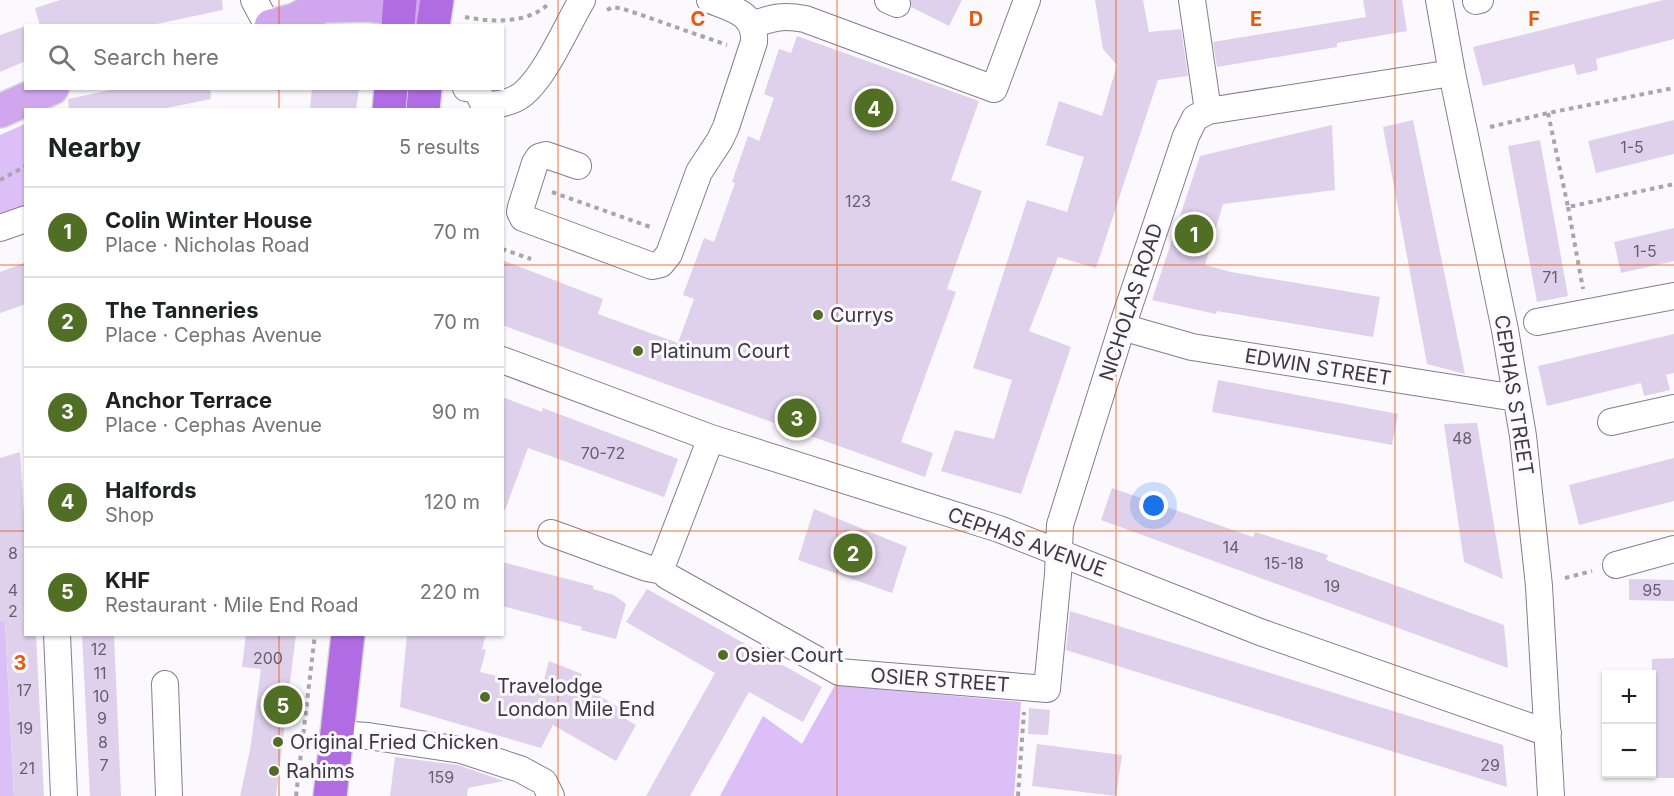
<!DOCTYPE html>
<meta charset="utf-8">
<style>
body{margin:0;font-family:Inter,sans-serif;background:#f6f6f6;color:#202124}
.controls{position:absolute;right:18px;bottom:18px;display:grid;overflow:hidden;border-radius:0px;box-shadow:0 2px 4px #0004}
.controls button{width:54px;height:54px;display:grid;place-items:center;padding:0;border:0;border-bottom:2px solid #e0e0e0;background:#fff;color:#202124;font:30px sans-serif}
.you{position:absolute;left:1154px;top:506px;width:21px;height:21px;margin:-15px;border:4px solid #fff;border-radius:50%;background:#1a73e8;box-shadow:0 0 0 9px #1a73e833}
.badge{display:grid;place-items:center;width:39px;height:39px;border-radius:50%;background:#506f24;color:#fff;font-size:20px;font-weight:700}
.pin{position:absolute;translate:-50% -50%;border:3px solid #fff;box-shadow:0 2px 6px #0006}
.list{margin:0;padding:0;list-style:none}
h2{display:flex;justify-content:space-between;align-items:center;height:78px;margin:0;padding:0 24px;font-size:26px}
h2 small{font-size:20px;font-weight:400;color:#757577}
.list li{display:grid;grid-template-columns:39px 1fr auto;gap:18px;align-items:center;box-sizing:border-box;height:90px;padding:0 24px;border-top:2px solid #e0e0e0}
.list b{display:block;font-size:22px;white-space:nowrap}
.list p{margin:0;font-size:20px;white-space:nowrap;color:#757577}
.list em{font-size:20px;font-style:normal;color:#757577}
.icon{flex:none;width:33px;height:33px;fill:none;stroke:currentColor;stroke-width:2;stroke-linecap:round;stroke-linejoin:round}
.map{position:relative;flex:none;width:1674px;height:796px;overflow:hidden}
.search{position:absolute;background:#fff;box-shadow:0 2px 4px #0004;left:24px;top:24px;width:480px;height:66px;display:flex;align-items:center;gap:15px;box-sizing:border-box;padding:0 21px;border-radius:0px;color:#757577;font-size:22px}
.panel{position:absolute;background:#fff;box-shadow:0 2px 4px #0004;left:24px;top:108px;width:480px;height:528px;border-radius:0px}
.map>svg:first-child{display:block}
.green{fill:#dcbff7}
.building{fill:#dfd1eb}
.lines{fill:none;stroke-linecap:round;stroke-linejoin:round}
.minor-casing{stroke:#877b92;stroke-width:28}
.major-casing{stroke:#d8d7d9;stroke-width:36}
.highway-casing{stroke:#d8d7d9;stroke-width:36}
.path{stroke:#a9a5ad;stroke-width:4;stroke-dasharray:4.5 4.5;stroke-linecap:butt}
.minor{stroke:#fff;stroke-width:26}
.major{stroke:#d0a7ee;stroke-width:33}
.highway{stroke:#b06de3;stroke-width:33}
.grid{fill:none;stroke:#e8590c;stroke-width:1.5;stroke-opacity:0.55}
.poi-dot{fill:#506f24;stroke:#fbf8fe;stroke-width:2}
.labels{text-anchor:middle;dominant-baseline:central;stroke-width:6;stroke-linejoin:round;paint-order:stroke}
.number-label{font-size:16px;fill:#665e6d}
.street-label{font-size:20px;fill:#3e3843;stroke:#fbf8fe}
.poi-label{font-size:20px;fill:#3e3843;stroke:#fbf8fe;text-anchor:start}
.grid-label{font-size:20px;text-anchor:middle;font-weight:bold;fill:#e8590c;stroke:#fbf8fe;stroke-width:6;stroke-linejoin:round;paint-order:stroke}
</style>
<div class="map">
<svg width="1674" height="796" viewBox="0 0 1674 796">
<rect width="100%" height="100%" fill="#fbf8fe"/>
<path class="green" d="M 25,124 L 25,206 L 0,216 L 0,135 Z
M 0,622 L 5,622 L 14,796 L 0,796 Z
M 835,685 L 1021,702 L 1014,796 L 720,796 L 763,716 L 802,744 Z"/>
<path class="building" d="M 60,0 L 222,0 L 223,10 L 147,26 L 40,26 L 35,8 Z
M 911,0 L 962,0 L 949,26 L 911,7 Z
M 1095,0 L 1143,0 L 1149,32 L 1181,29 L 1188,76 L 1158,80 L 1096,268 L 1058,257 L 1029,331 L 1071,347 L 1021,494 L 941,471 L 955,430 L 994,439 L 1012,380 L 973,368 L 1027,200 L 1067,212 L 1084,157 L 1046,145 L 1059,101 L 1102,116 L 1117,65 L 1103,49 Z
M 1363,0 L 1402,0 L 1407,31 L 1337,43 L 1337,47 L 1217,67 L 1213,42 L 1366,17 Z
M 1663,0 L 1674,0 L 1674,39 L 1596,59 L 1598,70 L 1577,75 L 1574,64 L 1483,86 L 1473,47 Z
M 26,26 L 26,61 L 0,72 L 0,35 Z
M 797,36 L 979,101 L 951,180 L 982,191 L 947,289 L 956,292 L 901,442 L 933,453 L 925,477 L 502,325 L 502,260 L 603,299 L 598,314 L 678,343 L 694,299 L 683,295 L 704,238 L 714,242 L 735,183 L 732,182 L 748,136 L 759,141 L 774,98 L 764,94 L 779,49 L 791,53 Z
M 121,88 L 210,88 L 211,99 L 157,110 L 69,110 L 68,99 Z
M 312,88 L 359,88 L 356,110 L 310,110 Z
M 1413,120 L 1465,374 L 1427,364 L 1383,127 Z
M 1674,120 L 1674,154 L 1596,173 L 1588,141 Z
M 1332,125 L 1335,190 L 1223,204 L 1205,265 L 1231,272 L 1380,297 L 1373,337 L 1217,311 L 1216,314 L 1152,300 L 1200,156 Z
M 1540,140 L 1568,296 L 1537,302 L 1508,146 Z
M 1674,228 L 1674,261 L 1621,273 L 1614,242 Z
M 26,262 L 26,304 L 0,313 L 0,272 Z
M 1674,334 L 1674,373 L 1666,375 L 1670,390 L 1644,396 L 1641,383 L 1547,406 L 1538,366 Z
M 1218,380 L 1398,414 L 1392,445 L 1212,412 Z
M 502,397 L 542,412 L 543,408 L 678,459 L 664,497 L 528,448 L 505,510 L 502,510 Z
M 1477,423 L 1503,579 L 1464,562 L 1444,424 Z
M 20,452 L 26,546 L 26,634 L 36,634 L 44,796 L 14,796 L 5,622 L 0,622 L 0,458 Z
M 1674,458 L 1674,501 L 1579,525 L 1569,485 Z
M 1112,488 L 1253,537 L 1255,532 L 1328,555 L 1326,560 L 1504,625 L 1508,668 L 1101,520 Z
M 814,509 L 907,547 L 892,593 L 798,560 Z
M 502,562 L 594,586 L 593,589 L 614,595 L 626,604 L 616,639 L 581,630 L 582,627 L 502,606 Z
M 1629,579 L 1674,580 L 1674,601 L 1629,600 Z
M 647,589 L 822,687 L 803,722 L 749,692 L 690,796 L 646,796 L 715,673 L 626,622 Z
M 1070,611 L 1503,745 L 1507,787 L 1066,650 Z
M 82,634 L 114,634 L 121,796 L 90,796 Z
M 246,634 L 296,634 L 276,796 L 240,796 L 250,750 L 261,669 L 242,667 Z
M 407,634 L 486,634 L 482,649 L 486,650 L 480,672 L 542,687 L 549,661 L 582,674 L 577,683 L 620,708 L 617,714 L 636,725 L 616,761 L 553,725 L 541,748 L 400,707 Z
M 1674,658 L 1674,778 L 1652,778 L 1652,659 Z
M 1029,708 L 1050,710 L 1048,735 L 1028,734 Z
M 1037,744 L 1122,755 L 1116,796 L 1032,786 Z
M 395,757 L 458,765 L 504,781 L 468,788 L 467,796 L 390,796 Z"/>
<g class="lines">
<defs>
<path id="minor" d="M 254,0 L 268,26
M 888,0 L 897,4
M 1192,0 L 1208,111
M 1439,0 L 1452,73 L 1505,330 L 1523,436 L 1539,586 L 1551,796
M 1476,1 L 1480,0
M 752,25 C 773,17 784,15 805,19 L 994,89 L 1027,0
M 466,88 L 477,90 L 484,105
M 484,105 C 498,105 512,103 523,94 C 546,75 566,27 582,0
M 578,166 L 546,155 L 539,157 L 535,163 L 521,207 L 520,212 L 523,218 L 652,266 L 661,264 L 669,254 L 699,172 L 720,140 L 726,127 L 754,42 C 756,13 732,9 710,0
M 0,228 L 26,219
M 1537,322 L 1674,296
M 1122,327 L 1192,347 L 1516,398
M 502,360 L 711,438 L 999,529 L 1260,632 L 1548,733
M 1611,422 L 1674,408
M 711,438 L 663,563 L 663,571 L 667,576 L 839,672 L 1047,689 L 1058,574 L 1060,525 L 1122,327 L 1186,136 L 1195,118 L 1208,111 L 1452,73
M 551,533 L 647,568 L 663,571
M 1616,565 L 1674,549
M 57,634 L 64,796
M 165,684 L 169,796
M 337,734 L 368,736 L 461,750 L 520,769 L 544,782 L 551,796"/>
<path id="major" d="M 271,26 L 295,20 L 322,6 L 367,5 L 435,12
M 0,111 L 52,88"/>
<path id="highway" d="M 398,26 L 400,0
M 433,26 L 437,0
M 389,110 L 391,88
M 423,110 L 425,88
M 330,796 L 348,634"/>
</defs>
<use href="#minor" class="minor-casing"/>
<use href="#major" class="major-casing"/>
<use href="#highway" class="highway-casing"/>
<path class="path" d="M 607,10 L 613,7 L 624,9 L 727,45
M 465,17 C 490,22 527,24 547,5
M 1548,113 L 1568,207 L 1674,184
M 1490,127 L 1548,113 L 1674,88
M 0,180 L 26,166
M 552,192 L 653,228
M 1568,207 L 1583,289
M 502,249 L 531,259
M 1565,578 L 1592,571
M 296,796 L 315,634
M 1018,796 L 1024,712"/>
<use href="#minor" class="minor"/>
<use href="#major" class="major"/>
<use href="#highway" class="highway"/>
</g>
<path class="grid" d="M 279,0 L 279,26M 558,0 L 558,796M 837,0 L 837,796M 1116,0 L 1116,796M 1395,0 L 1395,796M 279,88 L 279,110M 0,265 L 26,265M 502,265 L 1674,265M 0,531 L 26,531M 502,531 L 1674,531M 279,634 L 279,796"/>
<g class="poi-dot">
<circle cx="818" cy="315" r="6"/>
<circle cx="638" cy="351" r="6"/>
<circle cx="723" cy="655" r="6"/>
<circle cx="485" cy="697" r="6"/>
<circle cx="278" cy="742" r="6"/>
<circle cx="274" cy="771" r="6"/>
</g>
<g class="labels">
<g class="number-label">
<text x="1632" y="147">1-5</text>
<text x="858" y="201">123</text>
<text x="1645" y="251">1-5</text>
<text x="1550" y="277">71</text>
<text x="1462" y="438">48</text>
<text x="603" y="453">70-72</text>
<text x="1231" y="547">14</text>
<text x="13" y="553">8</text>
<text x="1284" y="563">15-18</text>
<text x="1332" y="586">19</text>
<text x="13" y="590">4</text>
<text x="1652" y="590">95</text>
<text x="13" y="611">2</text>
<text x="99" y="649">12</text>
<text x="268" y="658">200</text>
<text x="100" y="673">11</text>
<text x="24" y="690">17</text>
<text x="101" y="696">10</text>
<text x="102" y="718">9</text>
<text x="25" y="728">19</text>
<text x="103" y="742">8</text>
<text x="104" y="765">7</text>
<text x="1490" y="765">29</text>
<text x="27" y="768">21</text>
<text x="441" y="777">159</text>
</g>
<g class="street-label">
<text transform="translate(1131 302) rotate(-72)">NICHOLAS ROAD</text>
<text transform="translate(1318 367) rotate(9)">EDWIN STREET</text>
<text transform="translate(1514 395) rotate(81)">CEPHAS STREET</text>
<text transform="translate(1027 542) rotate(20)">CEPHAS AVENUE</text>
<text transform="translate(940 680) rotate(4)">OSIER STREET</text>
</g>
<g class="poi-label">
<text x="830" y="315">Currys</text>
<text x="650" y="351">Platinum Court</text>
<text x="735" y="655">Osier Court</text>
<text x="497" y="686">Travelodge<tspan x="497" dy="23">London Mile End</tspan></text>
<text x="290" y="742">Original Fried Chicken</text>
<text x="286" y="771">Rahims</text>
</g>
</g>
<g class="grid-label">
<text x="698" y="26">C</text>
<text x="976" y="26">D</text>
<text x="1256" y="26">E</text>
<text x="1534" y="26">F</text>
<text x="20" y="670">3</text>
</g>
</svg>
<div class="controls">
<button>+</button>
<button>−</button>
</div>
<div class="you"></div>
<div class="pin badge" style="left:1194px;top:234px">1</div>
<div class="pin badge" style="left:853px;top:553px">2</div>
<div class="pin badge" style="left:797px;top:418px">3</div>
<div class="pin badge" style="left:874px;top:108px">4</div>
<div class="pin badge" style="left:283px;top:705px">5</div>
<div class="search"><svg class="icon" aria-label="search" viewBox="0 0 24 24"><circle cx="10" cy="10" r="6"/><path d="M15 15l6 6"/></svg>Search here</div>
<section class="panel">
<h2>Nearby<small>5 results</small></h2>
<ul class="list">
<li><span class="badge">1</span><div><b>Colin Winter House</b><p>Place · Nicholas Road</p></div><em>70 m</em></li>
<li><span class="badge">2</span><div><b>The Tanneries</b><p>Place · Cephas Avenue</p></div><em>70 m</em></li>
<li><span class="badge">3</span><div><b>Anchor Terrace</b><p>Place · Cephas Avenue</p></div><em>90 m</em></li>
<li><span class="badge">4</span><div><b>Halfords</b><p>Shop</p></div><em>120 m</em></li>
<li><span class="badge">5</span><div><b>KHF</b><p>Restaurant · Mile End Road</p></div><em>220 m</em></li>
</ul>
</section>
</div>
